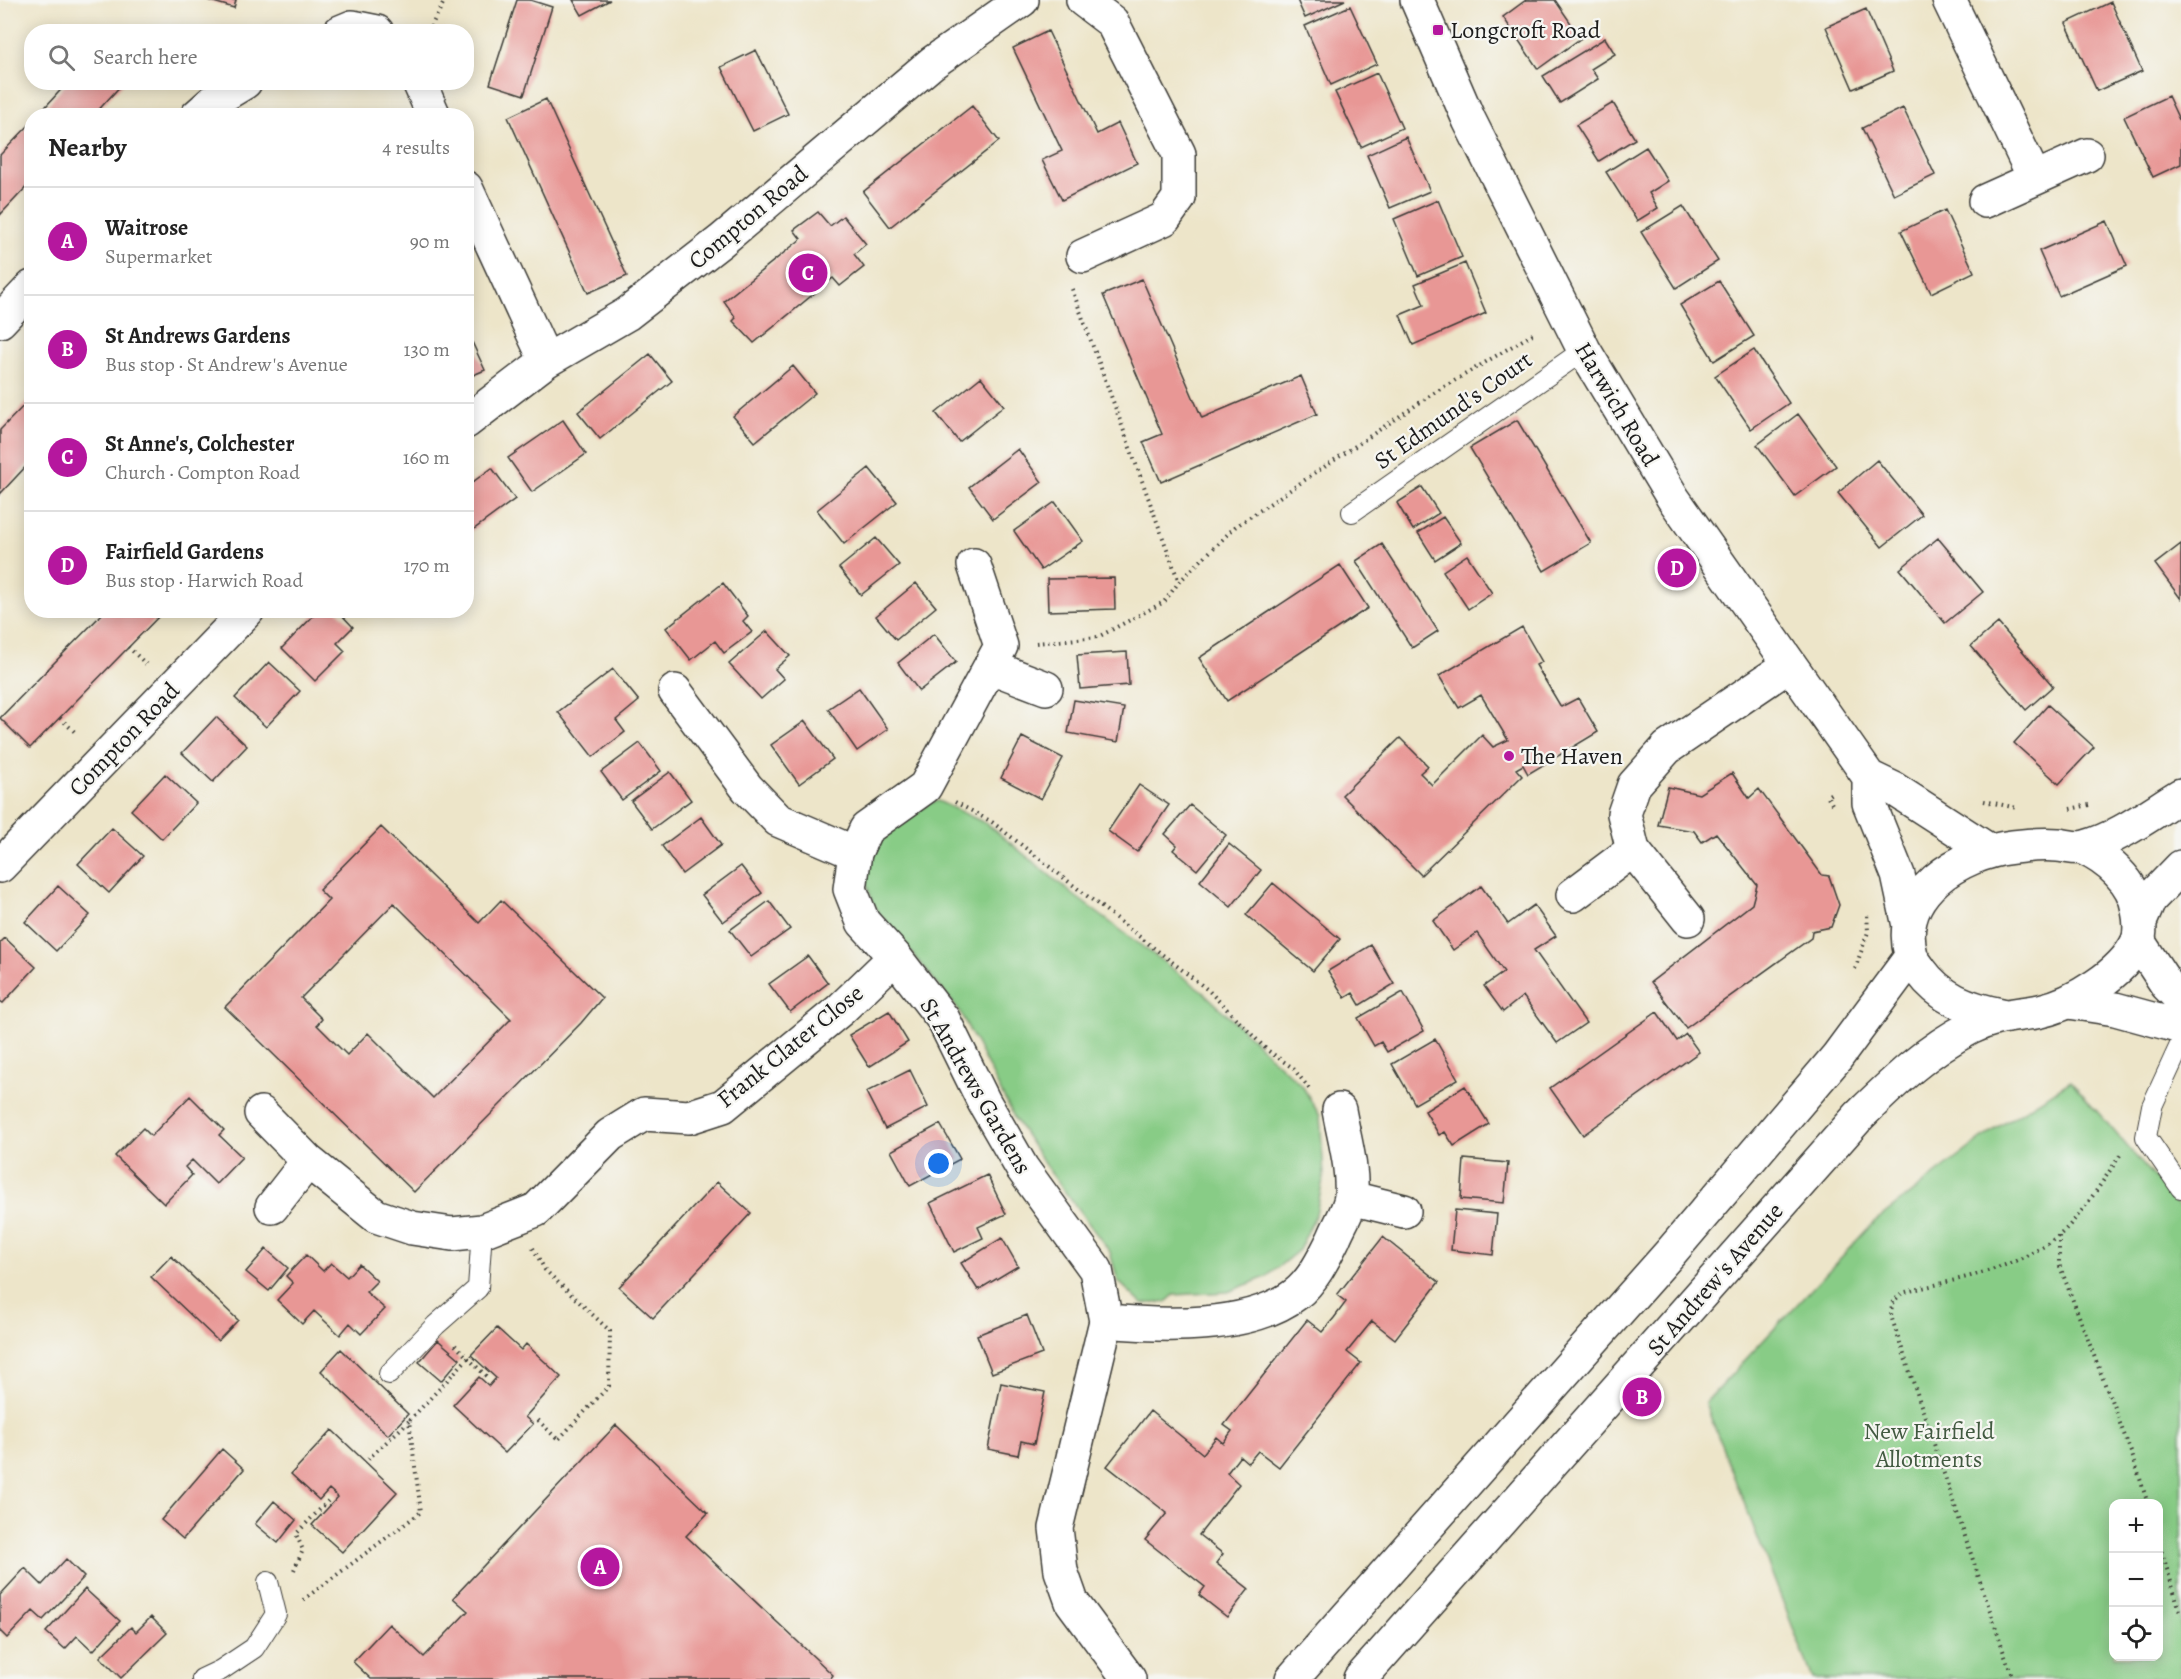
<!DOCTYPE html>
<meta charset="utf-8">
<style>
body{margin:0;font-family:Alegreya,serif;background:#f6f6f6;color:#222}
.controls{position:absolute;right:18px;bottom:18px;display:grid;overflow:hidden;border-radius:12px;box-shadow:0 3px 15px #0003}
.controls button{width:54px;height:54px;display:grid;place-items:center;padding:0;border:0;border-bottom:2px solid #e0e0e0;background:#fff;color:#222;font:30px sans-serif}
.you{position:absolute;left:939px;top:1164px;width:21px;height:21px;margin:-15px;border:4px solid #fff;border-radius:50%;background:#1a73e8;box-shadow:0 0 0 9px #1a73e833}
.badge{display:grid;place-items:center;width:39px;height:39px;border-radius:50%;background:#b5179e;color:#fff;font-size:20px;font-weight:700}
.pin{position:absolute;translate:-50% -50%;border:3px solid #fff;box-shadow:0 2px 6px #0006}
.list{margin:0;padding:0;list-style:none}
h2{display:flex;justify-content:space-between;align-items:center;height:78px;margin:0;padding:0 24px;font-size:26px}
h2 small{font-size:20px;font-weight:400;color:#767676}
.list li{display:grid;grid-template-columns:39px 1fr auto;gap:18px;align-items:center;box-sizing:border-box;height:108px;padding:0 24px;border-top:2px solid #e0e0e0}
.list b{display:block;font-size:22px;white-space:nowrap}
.list p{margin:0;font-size:20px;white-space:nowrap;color:#767676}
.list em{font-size:20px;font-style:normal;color:#767676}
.icon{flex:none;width:33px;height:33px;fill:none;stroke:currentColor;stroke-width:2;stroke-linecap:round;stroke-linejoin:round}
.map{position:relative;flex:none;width:2181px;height:1679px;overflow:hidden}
.search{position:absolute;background:#fff;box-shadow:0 3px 15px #0003;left:24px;top:24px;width:450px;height:66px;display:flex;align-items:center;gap:15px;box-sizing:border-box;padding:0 21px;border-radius:24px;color:#767676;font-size:22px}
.panel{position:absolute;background:#fff;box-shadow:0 3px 15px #0003;left:24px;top:108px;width:450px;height:510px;border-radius:24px}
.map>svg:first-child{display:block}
.green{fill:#88cc86;stroke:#527451;stroke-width:1.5;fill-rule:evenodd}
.building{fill:#e89795;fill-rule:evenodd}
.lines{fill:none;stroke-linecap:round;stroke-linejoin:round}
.service-casing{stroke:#3b3a36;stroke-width:22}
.minor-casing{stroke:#3b3a36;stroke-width:36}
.tertiary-casing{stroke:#3b3a36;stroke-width:36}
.primary-casing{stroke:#3b3a36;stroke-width:36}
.path{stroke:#3b3a36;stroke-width:4;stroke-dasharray:1.5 4.5;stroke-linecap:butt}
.service{stroke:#fff;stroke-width:20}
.minor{stroke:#fff;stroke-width:33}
.tertiary{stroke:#fff;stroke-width:33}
.primary{stroke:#fff;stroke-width:33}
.poi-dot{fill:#b5179e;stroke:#f6f6f2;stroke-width:2}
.labels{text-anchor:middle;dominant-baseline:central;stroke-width:4.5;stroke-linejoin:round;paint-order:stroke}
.poi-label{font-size:24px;fill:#1c1c1c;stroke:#f6f6f2;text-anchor:start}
.street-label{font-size:24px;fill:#1c1c1c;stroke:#f6f6f2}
.park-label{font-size:24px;fill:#425a41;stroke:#f6f6f2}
</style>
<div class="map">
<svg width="2181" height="1679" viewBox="0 0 2181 1679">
<rect width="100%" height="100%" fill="#f6f6f2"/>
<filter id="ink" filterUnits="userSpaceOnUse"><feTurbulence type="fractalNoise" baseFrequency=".0167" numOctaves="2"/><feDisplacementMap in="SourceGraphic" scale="12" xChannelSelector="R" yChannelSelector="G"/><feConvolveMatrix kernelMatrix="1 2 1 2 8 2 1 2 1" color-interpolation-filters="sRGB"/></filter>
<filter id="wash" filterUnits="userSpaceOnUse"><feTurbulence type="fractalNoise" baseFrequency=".008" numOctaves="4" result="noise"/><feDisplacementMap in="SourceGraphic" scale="24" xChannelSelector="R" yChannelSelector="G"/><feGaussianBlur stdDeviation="1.35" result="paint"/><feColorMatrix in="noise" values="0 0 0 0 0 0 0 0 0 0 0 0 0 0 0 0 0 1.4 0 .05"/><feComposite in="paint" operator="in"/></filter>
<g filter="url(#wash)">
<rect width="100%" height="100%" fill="#ede5c9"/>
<path class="green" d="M 938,801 L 987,824 L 1075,896 L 1201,990 L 1303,1087 L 1320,1116 L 1324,1175 L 1316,1214 L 1299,1250 L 1266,1277 L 1228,1292 L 1174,1295 L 1166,1302 L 1142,1304 L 1118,1281 L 1110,1252 L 1045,1165 L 1015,1119 L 959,1010 L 878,912 C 844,851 886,834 930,803 Z
M 2071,1081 L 2181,1209 L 2181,1679 L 1813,1679 L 1705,1403 L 1874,1222 L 1993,1130 ZM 2114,1504 L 2158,1504 L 2158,1656 L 2114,1656 Z"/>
<g id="blocks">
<path class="building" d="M 207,0 L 236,0 L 234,8 Z
M 517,0 L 530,0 L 552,7 L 524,95 L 490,84 Z
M 573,0 L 610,0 L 582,15 Z
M 1297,0 L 1345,0 L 1305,18 Z
M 1526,0 L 1555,0 L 1581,38 L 1538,69 L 1503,17 Z
M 2111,2 L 2142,71 L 2097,91 L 2066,23 Z
M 1350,6 L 1377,64 L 1331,85 L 1305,26 Z
M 1866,9 L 1893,71 L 1853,89 L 1826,27 Z
M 1048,31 L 1097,134 L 1118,123 L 1137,163 L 1062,200 L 1042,160 L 1062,151 L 1013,48 Z
M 1605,38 L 1615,54 L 1591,69 L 1598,79 L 1560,103 L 1543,76 Z
M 756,50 L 788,114 L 753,131 L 721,67 Z
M 1377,73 L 1402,128 L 1361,147 L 1335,92 Z
M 68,82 L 124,82 L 93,116 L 37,116 Z
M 2168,96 L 2181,124 L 2181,164 L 2153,177 L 2124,117 Z
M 546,99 L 627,276 L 588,293 L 508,117 Z
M 1613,103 L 1635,139 L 1599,161 L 1576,125 Z
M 972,106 L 999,141 L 890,227 L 863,192 Z
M 1903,108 L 1935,175 L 1894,195 L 1862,128 Z
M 32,122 L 32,181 L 0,215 L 0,155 Z
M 1406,137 L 1430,191 L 1390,208 L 1367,155 Z
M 1646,147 L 1668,181 L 1649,193 L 1658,208 L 1637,221 L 1606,172 Z
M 1438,200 L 1462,257 L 1418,276 L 1394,219 Z
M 1683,206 L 1718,261 L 1676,288 L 1641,232 Z
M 1945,210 L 1974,272 L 1931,293 L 1901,231 Z
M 818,212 L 830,226 L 843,216 L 866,244 L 854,254 L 864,267 L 840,286 L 833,278 L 754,343 L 733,321 L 736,318 L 724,301 L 801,239 L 794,230 Z
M 2107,221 L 2127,266 L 2059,296 L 2039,251 Z
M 1465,263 L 1486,313 L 1413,345 L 1400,315 L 1424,305 L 1415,284 Z
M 1142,279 L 1202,418 L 1301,376 L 1317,414 L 1161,482 L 1143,442 L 1162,434 L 1103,295 Z
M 1719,281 L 1754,336 L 1714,361 L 1680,305 Z
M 466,329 L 485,370 L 466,378 Z
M 1754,350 L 1789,403 L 1751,429 L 1715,376 Z
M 650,354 L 672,381 L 600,439 L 578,412 Z
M 793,366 L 815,393 L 755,442 L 733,416 Z
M 981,377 L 1004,406 L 959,442 L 936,413 Z
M 32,397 L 32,460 L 0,494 L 0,430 Z
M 1798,414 L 1836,466 L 1795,496 L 1757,445 Z
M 563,420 L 586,454 L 532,492 L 508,458 Z
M 1517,420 L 1591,543 L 1544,571 L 1470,448 Z
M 1018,449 L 1042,482 L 993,519 L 969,487 Z
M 1877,460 L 1922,515 L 1882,547 L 1838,493 Z
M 492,468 L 515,499 L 466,535 L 466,487 Z
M 869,468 L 897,502 L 844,544 L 817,510 Z
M 1422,487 L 1439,513 L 1413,530 L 1397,503 Z
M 1055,502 L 1083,541 L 1041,570 L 1014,531 Z
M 1443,517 L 1461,543 L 1435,560 L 1418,533 Z
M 876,538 L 899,565 L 861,595 L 839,568 Z
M 1938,538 L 1983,592 L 1945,623 L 1900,569 Z
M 1382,544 L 1438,631 L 1412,648 L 1356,561 Z
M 2181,544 L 2181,599 L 2155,564 Z
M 1467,555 L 1492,593 L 1468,609 L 1443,571 Z
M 1340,565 L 1368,608 L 1227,701 L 1199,658 Z
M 1114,578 L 1115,609 L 1048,611 L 1047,579 Z
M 723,583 L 748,616 L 743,621 L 752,632 L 724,653 L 715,641 L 691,660 L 666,628 Z
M 916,583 L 936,607 L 896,640 L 876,616 Z
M 106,610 L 165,610 L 30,748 L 0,718 Z
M 319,610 L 337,610 L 353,627 L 337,643 L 345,651 L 315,681 L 282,648 Z
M 1998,623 L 2053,686 L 2026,710 L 1971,646 Z
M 1522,627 L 1542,662 L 1536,665 L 1561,707 L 1578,698 L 1598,732 L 1528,774 L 1523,765 L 1516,769 L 1522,776 L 1421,875 L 1342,795 L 1400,738 L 1428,766 L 1420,773 L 1432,785 L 1482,735 L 1493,747 L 1508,740 L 1481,695 L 1459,708 L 1439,676 Z
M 767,631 L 790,656 L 775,669 L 784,679 L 761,699 L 729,664 Z
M 934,634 L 956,662 L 919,691 L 898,663 Z
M 1127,652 L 1129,685 L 1080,689 L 1077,655 Z
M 269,662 L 300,691 L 266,727 L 235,698 Z
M 613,669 L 639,701 L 616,720 L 625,732 L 593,757 L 558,712 Z
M 859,688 L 888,729 L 857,751 L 828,709 Z
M 1074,700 L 1124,708 L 1118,742 L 1068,733 Z
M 2048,705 L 2094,747 L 2059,784 L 2014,743 Z
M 216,717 L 247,746 L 213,782 L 182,753 Z
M 805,721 L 833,759 L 799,784 L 771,745 Z
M 1022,737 L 1063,758 L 1041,799 L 1001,778 Z
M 640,743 L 661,771 L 622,800 L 601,772 Z
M 670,772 L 691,800 L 652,829 L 631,801 Z
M 1732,773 L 1749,798 L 1759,789 L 1822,875 L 1829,876 L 1839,905 L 1831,927 L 1812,931 L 1811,938 L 1686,1028 L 1651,982 L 1752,904 L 1757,885 L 1716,833 L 1702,842 L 1694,831 L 1658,825 L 1668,787 L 1699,794 Z
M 165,774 L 196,803 L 162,839 L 131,810 Z
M 1139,785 L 1169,805 L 1137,852 L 1108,831 Z
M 1190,805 L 1226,835 L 1197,870 L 1173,850 L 1177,845 L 1165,834 Z
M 701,817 L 721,845 L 682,874 L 662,846 Z
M 381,827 L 479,923 L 501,900 L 602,998 L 581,1023 L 414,1192 L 225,1007 L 329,900 L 319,890 ZM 394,903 L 511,1019 L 433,1098 L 368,1033 L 347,1055 L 317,1025 L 322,1019 L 301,998 Z
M 112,828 L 143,856 L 109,893 L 78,864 Z
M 1229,844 L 1261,870 L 1231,907 L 1200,881 Z
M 741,866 L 762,893 L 723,922 L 702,895 Z
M 1273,883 L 1340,939 L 1313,971 L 1246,915 Z
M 58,886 L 90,915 L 56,951 L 25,922 Z
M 1481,886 L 1508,924 L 1534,905 L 1556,936 L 1534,950 L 1586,1023 L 1557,1043 L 1523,996 L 1503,1012 L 1484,986 L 1504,972 L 1477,933 L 1453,950 L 1433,921 Z
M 769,901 L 790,929 L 751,957 L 730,930 Z
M 5,938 L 36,967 L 3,1003 L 0,1001 L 0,943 Z
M 1371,945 L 1394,984 L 1360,1005 L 1353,993 L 1345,998 L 1328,971 Z
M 808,956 L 828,983 L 790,1012 L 769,984 Z
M 1403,992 L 1424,1031 L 1387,1052 L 1381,1042 L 1374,1046 L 1358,1018 Z
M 889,1011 L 908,1042 L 869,1067 L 849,1035 Z
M 1657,1012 L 1677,1041 L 1686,1034 L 1699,1052 L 1583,1135 L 1550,1088 Z
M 1435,1039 L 1458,1079 L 1415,1104 L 1392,1064 Z
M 910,1070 L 928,1107 L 885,1129 L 866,1092 Z
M 1465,1086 L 1489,1124 L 1454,1146 L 1445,1132 L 1439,1135 L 1425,1111 Z
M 190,1096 L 224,1130 L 219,1135 L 242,1157 L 216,1184 L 192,1160 L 185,1167 L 192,1175 L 164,1204 L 115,1156 L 143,1128 L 151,1136 Z
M 940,1124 L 960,1159 L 910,1186 L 891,1151 Z
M 1464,1159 L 1508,1163 L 1504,1203 L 1461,1199 Z
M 987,1175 L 1006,1214 L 978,1227 L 983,1238 L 954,1252 L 930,1203 Z
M 717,1182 L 751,1213 L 653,1318 L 619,1287 Z
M 1455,1210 L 1497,1214 L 1493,1255 L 1451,1250 Z
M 1383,1237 L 1439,1282 L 1395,1339 L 1372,1321 L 1347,1352 L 1361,1363 L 1279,1467 L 1258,1451 L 1248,1463 L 1240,1456 L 1227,1473 L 1239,1484 L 1199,1535 L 1223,1554 L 1216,1563 L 1249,1589 L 1227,1617 L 1199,1595 L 1205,1587 L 1145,1540 L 1167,1513 L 1107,1466 L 1150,1411 L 1203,1454 L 1216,1437 L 1223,1443 L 1232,1431 L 1224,1425 L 1307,1320 L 1322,1332 L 1334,1318 L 1346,1302 L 1337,1295 Z
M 1002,1238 L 1018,1266 L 978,1290 L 961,1263 Z
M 266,1249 L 288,1268 L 269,1291 L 246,1272 Z
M 306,1255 L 323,1271 L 331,1263 L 347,1277 L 359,1264 L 377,1281 L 366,1292 L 385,1309 L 361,1334 L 350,1323 L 340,1335 L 314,1311 L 302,1324 L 277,1300 L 293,1283 L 286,1276 Z
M 171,1256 L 238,1320 L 218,1341 L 151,1277 Z
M 1027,1315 L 1042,1354 L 992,1373 L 977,1335 Z
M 497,1328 L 521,1350 L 526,1344 L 561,1377 L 525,1417 L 533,1424 L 505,1453 L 453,1405 L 479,1377 L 489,1386 L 496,1378 L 471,1355 Z
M 438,1340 L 460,1359 L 441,1381 L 419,1362 Z
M 341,1349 L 408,1414 L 388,1435 L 321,1371 Z
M 1001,1383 L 1045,1392 L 1034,1444 L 1021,1441 L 1018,1455 L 988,1449 Z
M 616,1425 L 708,1513 L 686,1536 L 833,1675 L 830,1679 L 371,1679 L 353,1662 L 389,1624 L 424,1657 L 468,1611 L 453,1598 Z
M 332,1430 L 397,1492 L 342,1552 L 312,1525 L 338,1497 L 329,1489 L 319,1500 L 291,1474 Z
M 222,1449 L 244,1469 L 183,1539 L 161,1520 Z
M 274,1501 L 296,1520 L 278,1543 L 255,1524 Z
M 66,1559 L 84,1577 L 43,1620 L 33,1611 L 7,1638 L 0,1631 L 0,1595 L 25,1568 L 42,1585 Z
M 85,1589 L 120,1621 L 93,1651 L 77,1636 L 65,1649 L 46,1632 Z
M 151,1617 L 167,1633 L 121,1678 L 100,1657 L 131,1627 L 136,1632 Z"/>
</g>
</g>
<g filter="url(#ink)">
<use href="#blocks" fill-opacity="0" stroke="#3b3a36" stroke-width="1.5"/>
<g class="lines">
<defs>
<path id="service" d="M 1352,512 L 1584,350
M 2181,1043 L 2152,1106 L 2146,1137 L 2181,1188
M 389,1374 L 436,1325 L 478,1288 L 482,1231
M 202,1679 L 221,1670 L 254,1648 L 276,1614 L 268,1582"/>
<path id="minor" d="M 1949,0 L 2034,177
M 340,32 L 352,27 L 377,32
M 419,82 L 434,116
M 197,116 L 215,100 L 245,82
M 466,188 L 546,361
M 1985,201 L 2087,155
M 1083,256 L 1164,219 L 1179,198 L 1179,154 L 1112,22 L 1083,0
M 0,321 L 32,287
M 466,422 L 546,361 L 627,314 L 721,241 L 932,63 L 1022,0
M 974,565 L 1001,646 L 925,787 L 866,829 L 855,853 L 850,889 L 863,922 L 895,957 L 943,1019 L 984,1102 L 1022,1168 L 1096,1270 L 1106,1321 L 1056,1528 L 1061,1571 L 1072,1602 L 1129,1679
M 991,667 L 1046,688
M 675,691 L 747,788 L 778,820 L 855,853
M 0,866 L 248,610
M 1573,895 L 1633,850
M 1688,919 L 1633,850 L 1624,814 L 1634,785 L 1667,748 L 1788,666
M 261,1113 L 308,1161 L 376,1216 L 412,1228 L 452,1234 L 482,1231 L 536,1210 L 610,1135 L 644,1114 L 689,1117 L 723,1106 L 840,1010 L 895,957
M 1351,1198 L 1404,1211
M 272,1207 L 308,1161
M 1106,1321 C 1162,1326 1249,1330 1296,1294 C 1313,1281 1325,1256 1334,1238 C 1339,1225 1350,1209 1351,1196 C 1353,1167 1344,1138 1339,1110"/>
<path id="tertiary" d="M 2138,941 L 2167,985 L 2181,999
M 2069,1002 L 2115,1009 L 2181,1027"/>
<path id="primary" d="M 1417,0 L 1469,120 L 1584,350 L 1673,498 L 1869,777 L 1869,803 L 1898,875 L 1909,926
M 1869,777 L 1894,789 L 1990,851
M 2140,922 L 2150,899 L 2181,867
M 2001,1015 C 1967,1008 1941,999 1920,970 C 1917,965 1912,960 1911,955 C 1894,893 1960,853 2013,847 C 2028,845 2043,844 2058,845 C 2067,846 2077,849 2085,847 C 2119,838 2151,813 2181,795
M 1292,1679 L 1671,1252 L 1837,1057 L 1911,957
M 1360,1679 L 1860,1115 C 1895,1081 1927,1050 1970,1028 C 1995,1015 2014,1016 2040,1011 C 2073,1004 2123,974 2138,941 C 2141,933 2140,919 2138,910 C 2134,881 2107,859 2083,848"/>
</defs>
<use href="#service" class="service-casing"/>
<use href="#minor" class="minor-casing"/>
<use href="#tertiary" class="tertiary-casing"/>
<use href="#primary" class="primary-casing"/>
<path class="path" d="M 428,32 L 445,0
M 1072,289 L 1179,582
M 1036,643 L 1098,637 L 1164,602 L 1179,582 L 1235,527 L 1434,393 L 1536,332
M 128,647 L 146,664
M 60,718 L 77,734
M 1984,801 L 2017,808
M 955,802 L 992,822 L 1208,990 L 1267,1050 L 1293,1068 L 1311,1091
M 1832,804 L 1827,796 L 1833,792
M 2070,809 L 2089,805
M 1855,969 L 1868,932 L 1867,912
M 2059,1236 L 2059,1264 L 2134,1460 L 2148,1504
M 533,1248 L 545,1270 L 610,1331 L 609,1386 L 558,1440 L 536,1418
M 468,1358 L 486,1376
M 368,1459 L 409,1421
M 2158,1540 L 2181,1614
M 294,1570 L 303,1550 L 296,1534 L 328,1501
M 303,1600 L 421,1512 L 409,1421 L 468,1358 L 455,1345
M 2013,1679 L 1891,1316 L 1892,1303 L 1902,1293 C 1956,1279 2012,1271 2057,1237 C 2077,1222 2108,1174 2122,1152"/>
<use href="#service" class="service"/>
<use href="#minor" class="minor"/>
<use href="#tertiary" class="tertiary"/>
<use href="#primary" class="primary"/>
</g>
</g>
<g class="poi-dot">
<rect x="1432" y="24" width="12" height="12" rx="3"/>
<circle cx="1509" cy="756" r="6"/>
</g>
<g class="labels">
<g class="poi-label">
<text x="1450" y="30">Longcroft Road</text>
<text x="1521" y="756">The Haven</text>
</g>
<g class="street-label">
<text transform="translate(748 217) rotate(-40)">Compton Road</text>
<text transform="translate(1617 404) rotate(59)">Harwich Road</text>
<text transform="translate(1453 410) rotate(-35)">St Edmund's Court</text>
<text transform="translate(124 739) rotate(-46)">Compton Road</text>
<text transform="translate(790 1046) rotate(-39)">Frank Clater Close</text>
<text transform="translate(976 1086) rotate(60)">St Andrews Gardens</text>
<text transform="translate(1715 1279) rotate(-49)">St Andrew's Avenue</text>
</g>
<g class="park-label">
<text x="1929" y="1431">New Fairfield<tspan x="1929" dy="28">Allotments</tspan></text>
</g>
</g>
</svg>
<div class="controls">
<button>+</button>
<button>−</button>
<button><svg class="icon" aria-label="locate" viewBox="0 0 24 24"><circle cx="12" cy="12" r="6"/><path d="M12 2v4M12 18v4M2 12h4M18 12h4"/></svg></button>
</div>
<div class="you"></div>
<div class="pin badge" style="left:600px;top:1567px">A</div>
<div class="pin badge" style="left:1642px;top:1397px">B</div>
<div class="pin badge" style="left:808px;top:273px">C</div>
<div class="pin badge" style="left:1677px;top:568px">D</div>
<div class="search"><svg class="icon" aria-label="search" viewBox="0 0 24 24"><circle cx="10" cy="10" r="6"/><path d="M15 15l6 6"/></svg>Search here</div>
<section class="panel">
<h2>Nearby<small>4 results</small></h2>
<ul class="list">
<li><span class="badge">A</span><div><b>Waitrose</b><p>Supermarket</p></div><em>90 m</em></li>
<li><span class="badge">B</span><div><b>St Andrews Gardens</b><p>Bus stop · St Andrew's Avenue</p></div><em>130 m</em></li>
<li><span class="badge">C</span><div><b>St Anne's, Colchester</b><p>Church · Compton Road</p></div><em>160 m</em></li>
<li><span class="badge">D</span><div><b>Fairfield Gardens</b><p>Bus stop · Harwich Road</p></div><em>170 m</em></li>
</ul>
</section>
</div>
